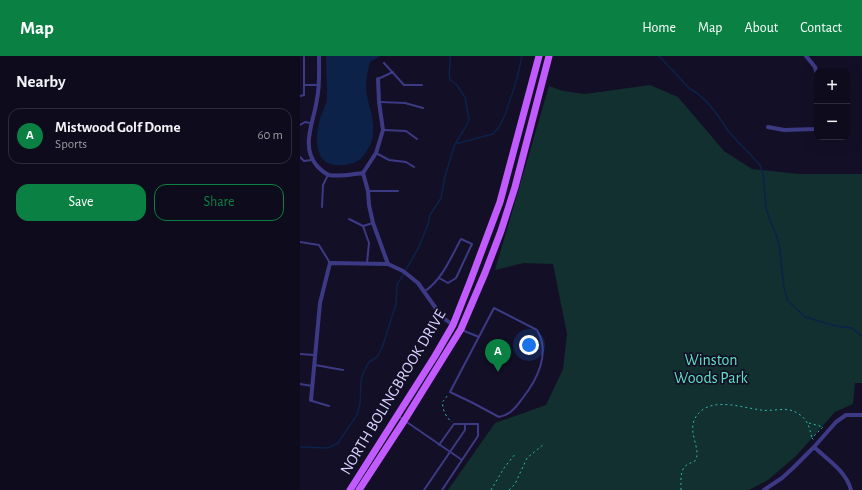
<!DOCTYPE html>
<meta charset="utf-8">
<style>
body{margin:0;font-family:"Alegreya Sans",sans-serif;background:#171425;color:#f1f3f6}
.controls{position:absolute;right:12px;top:12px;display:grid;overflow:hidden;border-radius:8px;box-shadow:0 4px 16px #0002}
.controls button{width:36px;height:36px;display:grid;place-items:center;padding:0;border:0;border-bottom:1px solid #2e2b3b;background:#0e0b1c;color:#f1f3f6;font:20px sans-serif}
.you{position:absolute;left:229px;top:289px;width:14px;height:14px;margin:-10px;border:3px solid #fff;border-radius:50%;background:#1a73e8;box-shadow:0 0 0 6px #1a73e833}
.badge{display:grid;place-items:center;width:26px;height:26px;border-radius:50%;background:#0b8043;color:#fff;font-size:13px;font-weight:700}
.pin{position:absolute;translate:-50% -33px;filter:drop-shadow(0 1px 2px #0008)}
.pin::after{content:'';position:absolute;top:21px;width:14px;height:12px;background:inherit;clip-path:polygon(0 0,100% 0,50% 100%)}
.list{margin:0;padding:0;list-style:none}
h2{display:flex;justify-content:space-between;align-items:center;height:52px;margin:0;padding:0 16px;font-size:17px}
h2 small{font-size:13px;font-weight:400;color:#9b9ba3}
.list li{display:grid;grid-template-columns:26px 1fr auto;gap:12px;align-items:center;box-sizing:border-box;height:56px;margin:0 8px 8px;padding:0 8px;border:1px solid #2e2b3b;border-radius:12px}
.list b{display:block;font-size:15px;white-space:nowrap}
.list p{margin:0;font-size:13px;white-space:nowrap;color:#9b9ba3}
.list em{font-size:13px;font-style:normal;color:#9b9ba3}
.actions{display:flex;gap:8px;padding:12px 16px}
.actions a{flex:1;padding:9px 0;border:1px solid #0b8043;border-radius:12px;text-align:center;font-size:14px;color:#0b8043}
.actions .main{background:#0b8043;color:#fff}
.map{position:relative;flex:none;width:562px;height:434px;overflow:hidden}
header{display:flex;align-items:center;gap:24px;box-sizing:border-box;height:56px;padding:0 20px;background:#0b8043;color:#fff}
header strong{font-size:19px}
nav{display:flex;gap:22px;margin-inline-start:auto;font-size:14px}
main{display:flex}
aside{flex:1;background:#0e0b1c}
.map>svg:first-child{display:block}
.green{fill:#12302f}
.water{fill:#0c2248}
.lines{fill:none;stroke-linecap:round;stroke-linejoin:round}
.stream{stroke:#0c2248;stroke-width:1.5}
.path{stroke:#2fb8b0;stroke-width:1;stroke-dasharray:2 3;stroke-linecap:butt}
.service{stroke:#3d3a85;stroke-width:2}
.minor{stroke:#3d3a85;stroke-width:4}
.primary{stroke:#c25bff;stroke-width:7}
.labels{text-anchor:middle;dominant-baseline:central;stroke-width:3.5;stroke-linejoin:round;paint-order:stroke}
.park-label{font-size:16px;fill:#5fe0c0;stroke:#130f26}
.street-label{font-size:16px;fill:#d9d4ff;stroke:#130f26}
</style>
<header>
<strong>Map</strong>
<nav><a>Home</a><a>Map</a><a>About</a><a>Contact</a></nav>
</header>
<main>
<aside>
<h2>Nearby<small></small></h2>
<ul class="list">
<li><span class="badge">A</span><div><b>Mistwood Golf Dome</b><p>Sports</p></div><em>60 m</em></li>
</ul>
<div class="actions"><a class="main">Save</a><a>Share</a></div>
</aside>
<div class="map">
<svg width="562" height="434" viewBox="0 0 562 434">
<rect width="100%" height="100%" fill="#130f26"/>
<path class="green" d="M 350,29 L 378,41 L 424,95 L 452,113 L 498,118 L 562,118 L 562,327 L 555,327 L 553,348 L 535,356 L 496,400 L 468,424 L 449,434 L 148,434 L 195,367 L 246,349 L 263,313 L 267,278 L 253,208 L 224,207 L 195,214 L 249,30 L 263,35 L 285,38 Z"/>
<path class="water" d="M 26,0 L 80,0 L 70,6 C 67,16 65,29 67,40 C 70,54 76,69 72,84 C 70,91 65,98 61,103 C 50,111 26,113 20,99 C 15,89 17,74 20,63 C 22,56 26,50 27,43 C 27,29 26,14 26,0 Z"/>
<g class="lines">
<path class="stream" d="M 359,0 L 390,33 C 406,41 419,60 428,75 L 460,109 L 463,118 L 466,152 L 471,167 L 476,178 L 479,188 L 484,232 L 488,245 L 505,261 L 536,270 L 552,272 L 562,280
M 155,88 L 193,78 L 199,71 L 205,59 L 217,23 L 222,0
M 0,391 L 28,392 L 38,387 L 57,359 L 60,348 L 61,324 L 64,315 L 69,306 L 77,301 L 82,292 L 96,248 L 97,229 L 119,191 L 128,168 L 130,159 L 141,142 L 145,120 L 155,88 L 165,72 L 169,64 L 165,41 L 156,28 L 150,24 C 148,16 151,8 150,0"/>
<path class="path" d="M 147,340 C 147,340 144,345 143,345 C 141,352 147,363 152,366
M 509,367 L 523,371 L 512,382 L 514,384
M 191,434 L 204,412 L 216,397
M 209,434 L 215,428 L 227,402 L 244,388
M 381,434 C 381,421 379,409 394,406 C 405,394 381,372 401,355 C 416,342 444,352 461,354 C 472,356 487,350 497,357 C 508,363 509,371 512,382"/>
<path class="service" d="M 84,7 L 104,29 L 122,29
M 78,23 L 93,16
M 4,29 L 18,29
M 0,40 L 4,39 L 4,1
M 80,46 L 105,47 L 123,52
M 0,69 L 5,66 L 10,67
M 84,74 L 106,75 L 117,83
M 76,97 L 89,104 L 106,106 L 114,111
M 0,101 L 4,105 L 11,104
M 68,135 L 98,135
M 22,151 L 23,129 L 28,119
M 49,163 L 63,170
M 0,186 L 19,189 L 30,207
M 67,207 L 69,187 L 63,170 L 73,167
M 125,235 C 142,224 151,201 161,183 L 172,188 L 156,222 L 148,227 L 139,222
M 194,252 L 237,274 C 251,297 237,324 222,343 C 218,348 214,355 207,358 C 205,360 201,360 199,361 L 173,347 L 150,336 Z
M 162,274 L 179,281
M 0,298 L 14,299
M 15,309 L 43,314
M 0,328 L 12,330
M 12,345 L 29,350
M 98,360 L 162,404
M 139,389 L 154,368 L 178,368 L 178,380 L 142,434
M 124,434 L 165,374 L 165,368"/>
<path class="minor" d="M 19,0 C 19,14 20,29 17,43 C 14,66 0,90 17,110 C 20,113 25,118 29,119 C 40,121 53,118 63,117
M 506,0 L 515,11 L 517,19
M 78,23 L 79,46 L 83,74 L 76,97 L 63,117 L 68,135 L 69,149 L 73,167 L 88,208
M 468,71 L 484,74 L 516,73 L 517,71
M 11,344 L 20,247 L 30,207 L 88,208 L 103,215 L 118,227 L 142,261 L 153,269
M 514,391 C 528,404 546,415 551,434
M 464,434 L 482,422 L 493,412 L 514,391 L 536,366 L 546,359 L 562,359"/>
<path class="primary" d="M 50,434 L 135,300 L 153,269 L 170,226 L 200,146 L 239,0
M 59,434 L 104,365 L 161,273 L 185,217 L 201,175 L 215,131 L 249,0"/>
</g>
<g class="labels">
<g class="park-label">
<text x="411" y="304">Winston<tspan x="411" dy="18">Woods Park</tspan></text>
</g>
<g class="street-label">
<text transform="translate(93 336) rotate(-59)">NORTH BOLINGBROOK DRIVE</text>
</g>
</g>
</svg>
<div class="controls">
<button>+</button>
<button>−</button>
</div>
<div class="you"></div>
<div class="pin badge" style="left:198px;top:316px">A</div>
</div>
</main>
